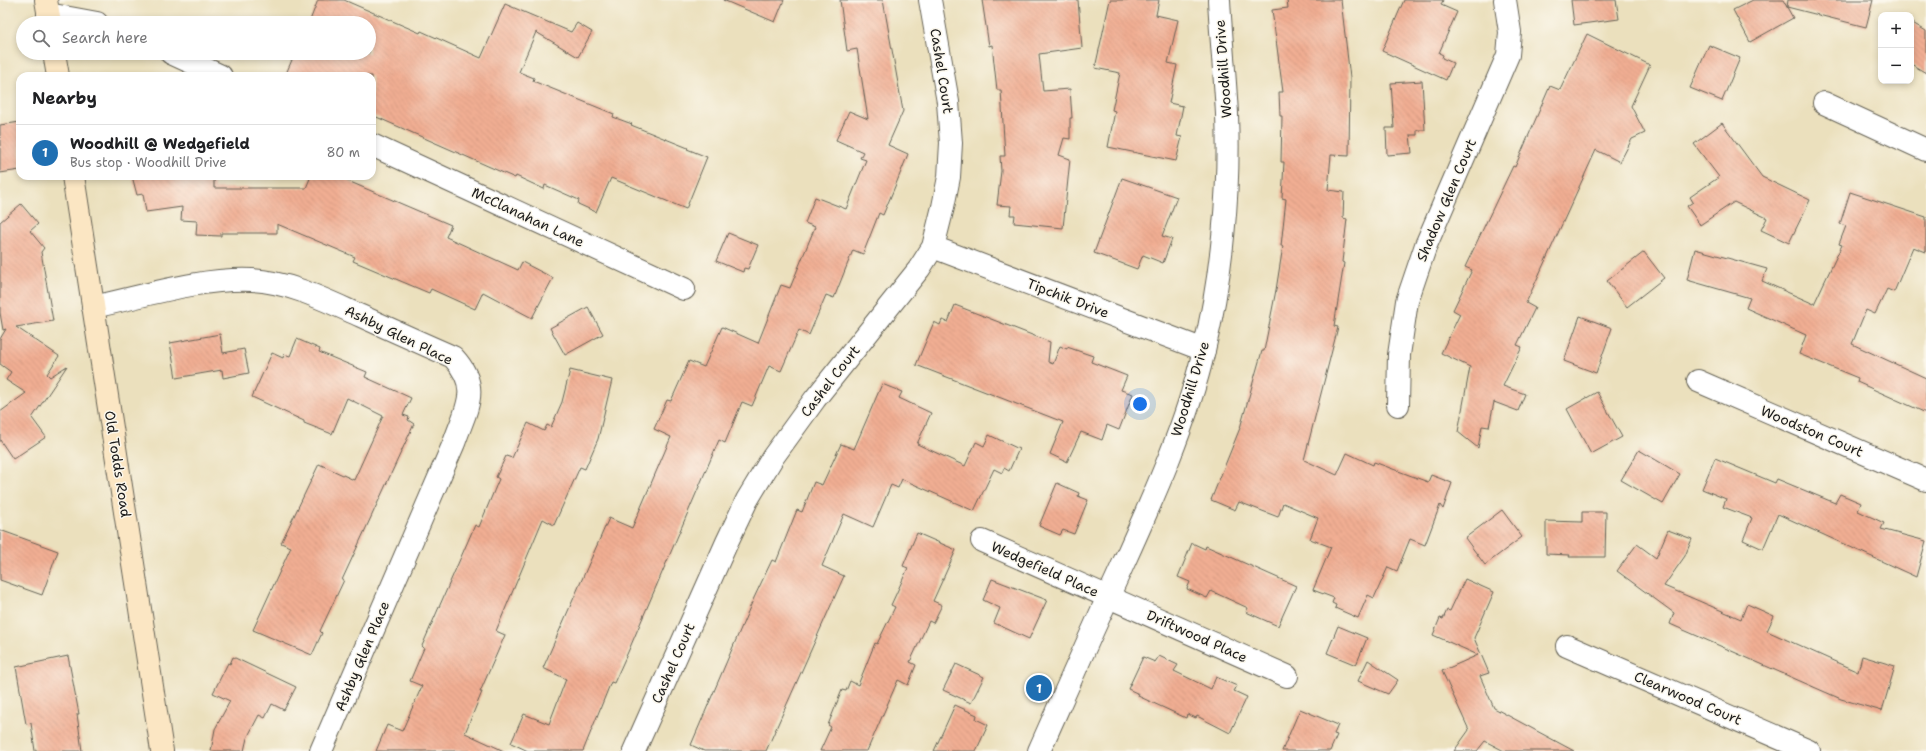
<!DOCTYPE html>
<meta charset="utf-8">
<style>
body{margin:0;font-family:"Shantell Sans",sans-serif;background:#f2f2f2;color:#202124}
.controls{position:absolute;right:12px;top:12px;display:grid;overflow:hidden;border-radius:8px;box-shadow:0 2px 6px #0003}
.controls button{width:36px;height:36px;display:grid;place-items:center;padding:0;border:0;border-bottom:1px solid #e0e0e0;background:#fff;color:#202124;font:20px sans-serif}
.you{position:absolute;left:1140px;top:404px;width:14px;height:14px;margin:-10px;border:3px solid #fff;border-radius:50%;background:#1a73e8;box-shadow:0 0 0 6px #1a73e833}
.badge{display:grid;place-items:center;width:26px;height:26px;border-radius:50%;background:#1f6fb2;color:#fff;font-size:13px;font-weight:700}
.pin{position:absolute;translate:-50% -50%;border:2px solid #fff;box-shadow:0 1px 4px #0006}
.list{margin:0;padding:0;list-style:none}
h2{display:flex;justify-content:space-between;align-items:center;height:52px;margin:0;padding:0 16px;font-size:17px}
h2 small{font-size:13px;font-weight:400;color:#757577}
.list li{display:grid;grid-template-columns:26px 1fr auto;gap:12px;align-items:center;box-sizing:border-box;height:56px;padding:0 16px;border-top:1px solid #e0e0e0}
.list b{display:block;font-size:15px;white-space:nowrap}
.list p{margin:0;font-size:13px;white-space:nowrap;color:#757577}
.list em{font-size:13px;font-style:normal;color:#757577}
.icon{flex:none;width:22px;height:22px;fill:none;stroke:currentColor;stroke-width:2;stroke-linecap:round;stroke-linejoin:round}
.map{position:relative;flex:none;width:1926px;height:751px;overflow:hidden}
.search{position:absolute;background:#fff;box-shadow:0 2px 6px #0003;left:16px;top:16px;width:360px;height:44px;display:flex;align-items:center;gap:10px;box-sizing:border-box;padding:0 14px;border-radius:22px;color:#757577;font-size:15px}
.panel{position:absolute;background:#fff;box-shadow:0 2px 6px #0003;left:16px;top:72px;width:360px;height:108px;border-radius:12px}
.map>svg:first-child{display:block}
.building{fill:url(#building-back-hatch)}
.lines{fill:none;stroke-linecap:round;stroke-linejoin:round}
.minor-casing{stroke:#646154;stroke-width:24}
.tertiary-casing{stroke:#646154;stroke-width:24}
.secondary-casing{stroke:#646154;stroke-width:24}
.minor{stroke:#fff;stroke-width:22}
.tertiary{stroke:#fff;stroke-width:22}
.secondary{stroke:#fbe6c3;stroke-width:22}
.labels{text-anchor:middle;dominant-baseline:central;stroke-width:3;stroke-linejoin:round;paint-order:stroke}
.street-label{font-size:14px;fill:#1c1c1c;stroke:#fbf7ec}
</style>
<div class="map">
<svg width="1926" height="751" viewBox="0 0 1926 751">
<defs>
<pattern id="building-back-hatch" width="6" height="6" patternUnits="userSpaceOnUse"><rect width="6" height="6" fill="#f1ae93"/><path d="M-1 5l2 2M0 0l6 6M5-1l2 2" fill="none" stroke="#ce957e"/></pattern>
</defs>
<rect width="100%" height="100%" fill="#fbf7ec"/>
<filter id="ink" filterUnits="userSpaceOnUse"><feTurbulence type="fractalNoise" baseFrequency=".025" numOctaves="2"/><feDisplacementMap in="SourceGraphic" scale="8" xChannelSelector="R" yChannelSelector="G"/><feConvolveMatrix kernelMatrix="1 2 1 2 8 2 1 2 1" color-interpolation-filters="sRGB"/></filter>
<filter id="wash" filterUnits="userSpaceOnUse"><feTurbulence type="fractalNoise" baseFrequency=".012" numOctaves="4" result="noise"/><feDisplacementMap in="SourceGraphic" scale="16" xChannelSelector="R" yChannelSelector="G"/><feGaussianBlur stdDeviation="0.9" result="paint"/><feColorMatrix in="noise" values="0 0 0 0 0 0 0 0 0 0 0 0 0 0 0 0 0 1.4 0 .05"/><feComposite in="paint" operator="in"/></filter>
<g filter="url(#wash)">
<rect width="100%" height="100%" fill="#ebe0bd"/>
<g id="blocks">
<path class="building" d="M 318,0 L 344,0 L 420,33 L 421,31 L 481,58 L 505,4 L 571,32 L 577,23 L 592,32 L 578,57 L 536,32 L 519,72 L 534,78 L 533,81 L 614,114 L 613,117 L 632,124 L 631,125 L 688,148 L 687,149 L 707,157 L 686,209 L 611,178 L 596,212 L 578,204 L 579,200 L 545,185 L 544,189 L 516,176 L 515,178 L 372,115 L 372,76 L 285,76 L 295,53 L 369,53 L 369,23 L 309,23 Z
M 723,0 L 784,0 L 775,22 Z
M 840,0 L 883,0 L 903,111 L 888,145 L 908,154 L 896,184 L 883,215 L 879,213 L 863,254 L 853,250 L 834,298 L 826,295 L 809,335 L 799,330 L 781,371 L 769,366 L 752,406 L 742,402 L 725,443 L 719,440 L 628,652 L 614,683 L 611,682 L 583,751 L 528,751 L 511,743 L 524,714 L 549,724 L 566,679 L 543,668 L 609,518 L 632,528 L 671,437 L 654,429 L 667,400 L 671,401 L 689,361 L 704,367 L 722,327 L 758,343 L 781,285 L 790,288 L 815,227 L 805,223 L 815,197 L 846,209 L 866,160 L 860,158 L 863,152 L 836,140 L 849,111 L 868,119 L 857,49 L 847,51 Z
M 982,0 L 1078,0 L 1082,48 L 1039,54 L 1043,91 L 1070,89 L 1072,118 L 1070,118 L 1070,139 L 1064,138 L 1059,155 L 1070,159 L 1063,228 L 1014,223 L 1015,215 L 1010,215 L 1011,206 L 997,205 L 1001,171 L 1000,156 L 1005,156 L 1001,90 L 997,90 L 992,45 L 989,46 Z
M 1110,0 L 1159,0 L 1156,15 L 1178,20 L 1168,63 L 1177,65 L 1169,103 L 1183,106 L 1177,136 L 1182,137 L 1176,161 L 1108,147 L 1115,111 L 1112,110 L 1120,73 L 1095,68 Z
M 1287,0 L 1341,0 L 1350,78 L 1349,156 L 1331,155 L 1328,190 L 1344,192 L 1343,218 L 1347,219 L 1342,262 L 1344,263 L 1334,326 L 1338,327 L 1304,460 L 1337,475 L 1347,453 L 1373,465 L 1374,462 L 1428,482 L 1431,475 L 1452,483 L 1443,509 L 1440,505 L 1425,545 L 1410,539 L 1397,571 L 1388,567 L 1374,598 L 1368,595 L 1358,618 L 1335,608 L 1336,605 L 1332,603 L 1334,598 L 1313,590 L 1331,547 L 1310,539 L 1318,518 L 1283,503 L 1278,517 L 1239,502 L 1235,510 L 1211,500 L 1240,428 L 1262,351 L 1264,351 L 1276,290 L 1283,246 L 1281,246 L 1286,199 L 1282,198 L 1284,162 L 1281,162 L 1282,116 L 1280,116 L 1279,92 L 1283,92 L 1272,10 L 1288,8 Z
M 1404,0 L 1443,0 L 1441,5 L 1457,12 L 1439,53 L 1443,55 L 1442,58 L 1453,63 L 1446,80 L 1382,51 Z
M 1571,0 L 1616,0 L 1619,19 L 1574,25 Z
M 1753,0 L 1783,0 L 1793,18 L 1750,42 L 1733,10 Z
M 1788,0 L 1873,0 L 1866,27 L 1787,7 Z
M 1911,22 L 1926,31 L 1926,73 L 1911,64 Z
M 1587,34 L 1650,65 L 1631,106 L 1645,133 L 1632,139 L 1620,162 L 1596,150 L 1526,303 L 1535,308 L 1517,345 L 1522,347 L 1503,386 L 1525,394 L 1518,411 L 1494,402 L 1489,427 L 1482,426 L 1478,448 L 1458,432 L 1470,367 L 1441,353 L 1460,314 L 1453,310 L 1472,270 L 1465,267 L 1513,166 L 1515,167 L 1550,86 L 1560,90 Z
M 1709,45 L 1740,58 L 1722,101 L 1690,88 Z
M 1422,81 L 1425,130 L 1417,130 L 1417,135 L 1410,135 L 1412,153 L 1387,155 L 1386,128 L 1394,128 L 1391,83 Z
M 20,122 L 20,170 L 0,173 L 0,125 Z
M 1722,123 L 1762,177 L 1810,200 L 1789,243 L 1761,230 L 1767,218 L 1734,202 L 1700,225 L 1687,206 L 1693,202 L 1690,197 L 1719,177 L 1694,144 Z
M 132,176 L 214,176 L 214,188 L 306,188 L 311,176 L 350,176 L 348,181 L 451,225 L 446,237 L 518,270 L 522,262 L 553,278 L 532,318 L 483,292 L 475,309 L 431,289 L 429,293 L 353,261 L 355,257 L 277,224 L 277,233 L 221,233 L 221,236 L 196,235 L 197,221 L 181,220 L 182,207 L 146,212 L 143,194 L 137,195 Z
M 1122,178 L 1177,197 L 1162,236 L 1172,239 L 1163,263 L 1143,255 L 1137,269 L 1094,253 Z
M 1850,192 L 1926,217 L 1926,252 L 1913,247 L 1894,292 L 1887,289 L 1875,314 L 1866,310 L 1852,344 L 1926,378 L 1926,413 L 1857,382 L 1858,378 L 1799,354 L 1806,335 L 1746,308 L 1750,298 L 1687,280 L 1695,249 L 1767,269 L 1762,281 L 1814,304 L 1842,245 L 1839,244 L 1846,226 L 1840,224 Z
M 21,204 L 38,224 L 30,231 L 44,248 L 41,252 L 53,321 L 16,327 L 59,356 L 47,374 L 50,377 L 67,366 L 32,418 L 46,437 L 13,459 L 0,440 L 0,412 L 26,393 L 6,380 L 11,372 L 0,364 L 0,339 L 6,329 L 3,330 L 0,313 L 0,222 Z
M 728,233 L 758,245 L 748,269 L 744,268 L 743,272 L 716,261 Z
M 1644,252 L 1664,278 L 1627,307 L 1607,281 Z
M 955,305 L 1050,342 L 1048,362 L 1053,364 L 1060,346 L 1067,349 L 1067,347 L 1093,356 L 1091,362 L 1127,376 L 1121,390 L 1133,394 L 1119,430 L 1107,425 L 1102,440 L 1081,432 L 1067,462 L 1050,454 L 1063,422 L 916,365 L 934,322 L 940,325 L 942,320 L 948,322 Z
M 588,307 L 603,334 L 565,355 L 550,328 Z
M 1580,316 L 1612,328 L 1596,373 L 1564,361 Z
M 220,334 L 223,353 L 244,349 L 249,373 L 223,378 L 222,370 L 176,378 L 170,343 Z
M 297,339 L 320,349 L 319,352 L 367,372 L 365,377 L 411,398 L 403,415 L 409,417 L 408,420 L 414,424 L 342,580 L 344,580 L 320,631 L 322,633 L 312,655 L 253,630 L 291,547 L 281,543 L 319,464 L 354,480 L 383,416 L 347,398 L 332,434 L 304,423 L 304,421 L 252,397 L 272,353 L 283,358 L 284,354 L 290,356 Z
M 570,370 L 612,380 L 598,439 L 585,469 L 580,467 L 554,525 L 543,519 L 496,631 L 505,635 L 480,692 L 482,692 L 465,733 L 504,751 L 376,751 L 387,725 L 402,731 L 422,686 L 410,681 L 424,648 L 422,646 L 475,525 L 479,527 L 499,479 L 496,477 L 506,456 L 512,458 L 528,423 L 544,431 L 547,425 L 551,427 L 562,402 Z
M 882,384 L 902,392 L 899,398 L 931,413 L 917,444 L 965,466 L 976,442 L 984,446 L 989,435 L 1019,449 L 1009,471 L 1004,468 L 1002,473 L 994,469 L 974,511 L 902,479 L 898,488 L 891,485 L 873,527 L 844,514 L 822,566 L 844,576 L 766,751 L 704,751 L 691,745 L 753,600 L 772,560 L 776,562 L 797,510 L 802,512 L 814,482 L 822,485 L 841,444 L 854,449 Z
M 1597,392 L 1622,437 L 1591,454 L 1567,409 Z
M 1639,450 L 1680,474 L 1663,504 L 1621,480 Z
M 1715,458 L 1775,483 L 1777,479 L 1835,503 L 1840,494 L 1861,503 L 1858,511 L 1884,523 L 1881,529 L 1926,541 L 1916,577 L 1778,514 L 1763,549 L 1743,540 L 1752,518 L 1723,507 L 1726,499 L 1702,489 Z
M 1057,483 L 1079,493 L 1078,496 L 1088,500 L 1074,534 L 1063,530 L 1060,535 L 1039,526 Z
M 1502,510 L 1522,537 L 1485,565 L 1465,538 Z
M 1582,512 L 1606,512 L 1605,557 L 1569,557 L 1570,555 L 1546,554 L 1546,521 L 1582,522 Z
M 0,530 L 58,551 L 42,595 L 0,580 Z
M 1668,530 L 1692,539 L 1685,556 L 1664,586 L 1741,619 L 1747,604 L 1774,616 L 1767,631 L 1858,672 L 1862,656 L 1895,666 L 1882,711 L 1841,699 L 1670,624 L 1674,613 L 1617,571 L 1637,544 L 1656,558 Z
M 917,533 L 956,550 L 933,601 L 942,605 L 933,623 L 929,621 L 910,662 L 916,665 L 908,685 L 898,680 L 867,751 L 820,751 L 831,727 L 828,725 L 842,690 L 846,691 L 850,681 L 858,685 L 875,643 L 877,644 L 895,607 L 891,605 L 908,568 L 903,566 Z
M 1192,543 L 1205,549 L 1206,546 L 1296,586 L 1278,626 L 1246,612 L 1248,608 L 1211,591 L 1207,598 L 1187,589 L 1190,582 L 1178,577 Z
M 992,579 L 1047,600 L 1029,639 L 994,623 L 1000,608 L 983,600 Z
M 1465,579 L 1494,592 L 1474,638 L 1489,673 L 1480,676 L 1494,708 L 1574,751 L 1504,751 L 1485,741 L 1477,751 L 1454,751 L 1469,730 L 1442,671 L 1478,655 L 1433,635 L 1440,618 L 1443,619 L 1447,610 L 1450,611 Z
M 1338,626 L 1367,638 L 1356,665 L 1327,653 Z
M 68,656 L 79,714 L 77,714 L 82,751 L 35,751 L 31,723 L 26,724 L 16,667 Z
M 1159,656 L 1178,665 L 1174,671 L 1211,689 L 1216,677 L 1237,686 L 1234,691 L 1247,697 L 1230,733 L 1197,716 L 1196,718 L 1187,714 L 1186,718 L 1138,696 L 1139,694 L 1128,689 L 1143,657 L 1155,662 Z
M 233,657 L 296,687 L 284,710 L 272,704 L 265,718 L 259,715 L 247,738 L 244,751 L 211,751 L 215,729 L 230,701 L 213,693 L 228,663 L 230,664 Z
M 1368,660 L 1398,680 L 1388,694 L 1358,681 Z
M 956,664 L 984,677 L 971,703 L 943,690 Z
M 955,705 L 977,715 L 976,719 L 988,725 L 976,751 L 934,751 Z
M 1300,709 L 1338,725 L 1334,734 L 1337,735 L 1330,751 L 1282,751 Z"/>
</g>
</g>
<g filter="url(#ink)">
<use href="#blocks" fill-opacity="0" stroke="#646154" stroke-width="1"/>
<g class="lines">
<defs>
<path id="minor" d="M 48,14 L 97,23
M 171,53 L 221,76
M 1824,103 L 1926,150
M 372,145 L 684,289
M 933,247 L 1204,350
M 93,307 C 145,296 199,278 252,280 C 290,282 327,301 361,316 C 392,330 423,344 453,357 C 482,388 466,408 454,443 L 321,751
M 1698,381 L 1926,480
M 1398,405 L 1399,355 L 1407,301 L 1426,245 L 1508,55 L 1510,32 L 1505,0
M 982,541 L 1287,676
M 1567,646 L 1809,751
M 634,751 L 727,542 L 747,500 L 773,457 L 815,399 L 919,269 L 933,247 L 943,207 L 949,177 L 951,143 L 948,102 L 930,0"/>
<path id="tertiary" d="M 1039,751 C 1064,695 1089,638 1115,582 C 1148,509 1186,428 1204,350 C 1222,276 1230,190 1227,114 C 1225,76 1221,38 1219,0"/>
<path id="secondary" d="M 46,0 L 50,23
M 54,53 L 58,76
M 73,176 L 162,751"/>
</defs>
<use href="#minor" class="minor-casing"/>
<use href="#tertiary" class="tertiary-casing"/>
<use href="#secondary" class="secondary-casing"/>
<use href="#minor" class="minor"/>
<use href="#tertiary" class="tertiary"/>
<use href="#secondary" class="secondary"/>
</g>
</g>
<g class="labels">
<g class="street-label">
<text transform="translate(1223 69) rotate(-94)">Woodhill Drive</text>
<text transform="translate(942 71) rotate(81)">Cashel Court</text>
<text transform="translate(1446 200) rotate(-67)">Shadow Glen Court</text>
<text transform="translate(528 217) rotate(25)">McClanahan Lane</text>
<text transform="translate(1068 298) rotate(21)">Tipchik Drive</text>
<text transform="translate(399 335) rotate(26)">Ashby Glen Place</text>
<text transform="translate(830 381) rotate(-52)">Cashel Court</text>
<text transform="translate(1190 389) rotate(-73)">Woodhill Drive</text>
<text transform="translate(1812 431) rotate(23)">Woodston Court</text>
<text transform="translate(118 464) rotate(81)">Old Todds Road</text>
<text transform="translate(1045 569) rotate(24)">Wedgefield Place</text>
<text transform="translate(1197 636) rotate(24)">Driftwood Place</text>
<text transform="translate(362 656) rotate(-67)">Ashby Glen Place</text>
<text transform="translate(673 663) rotate(-66)">Cashel Court</text>
<text transform="translate(1688 698) rotate(23)">Clearwood Court</text>
</g>
</g>
</svg>
<div class="controls">
<button>+</button>
<button>−</button>
</div>
<div class="you"></div>
<div class="pin badge" style="left:1039px;top:688px">1</div>
<div class="search"><svg class="icon" aria-label="search" viewBox="0 0 24 24"><circle cx="10" cy="10" r="6"/><path d="M15 15l6 6"/></svg>Search here</div>
<section class="panel">
<h2>Nearby<small></small></h2>
<ul class="list">
<li><span class="badge">1</span><div><b>Woodhill @ Wedgefield</b><p>Bus stop · Woodhill Drive</p></div><em>80 m</em></li>
</ul>
</section>
</div>
